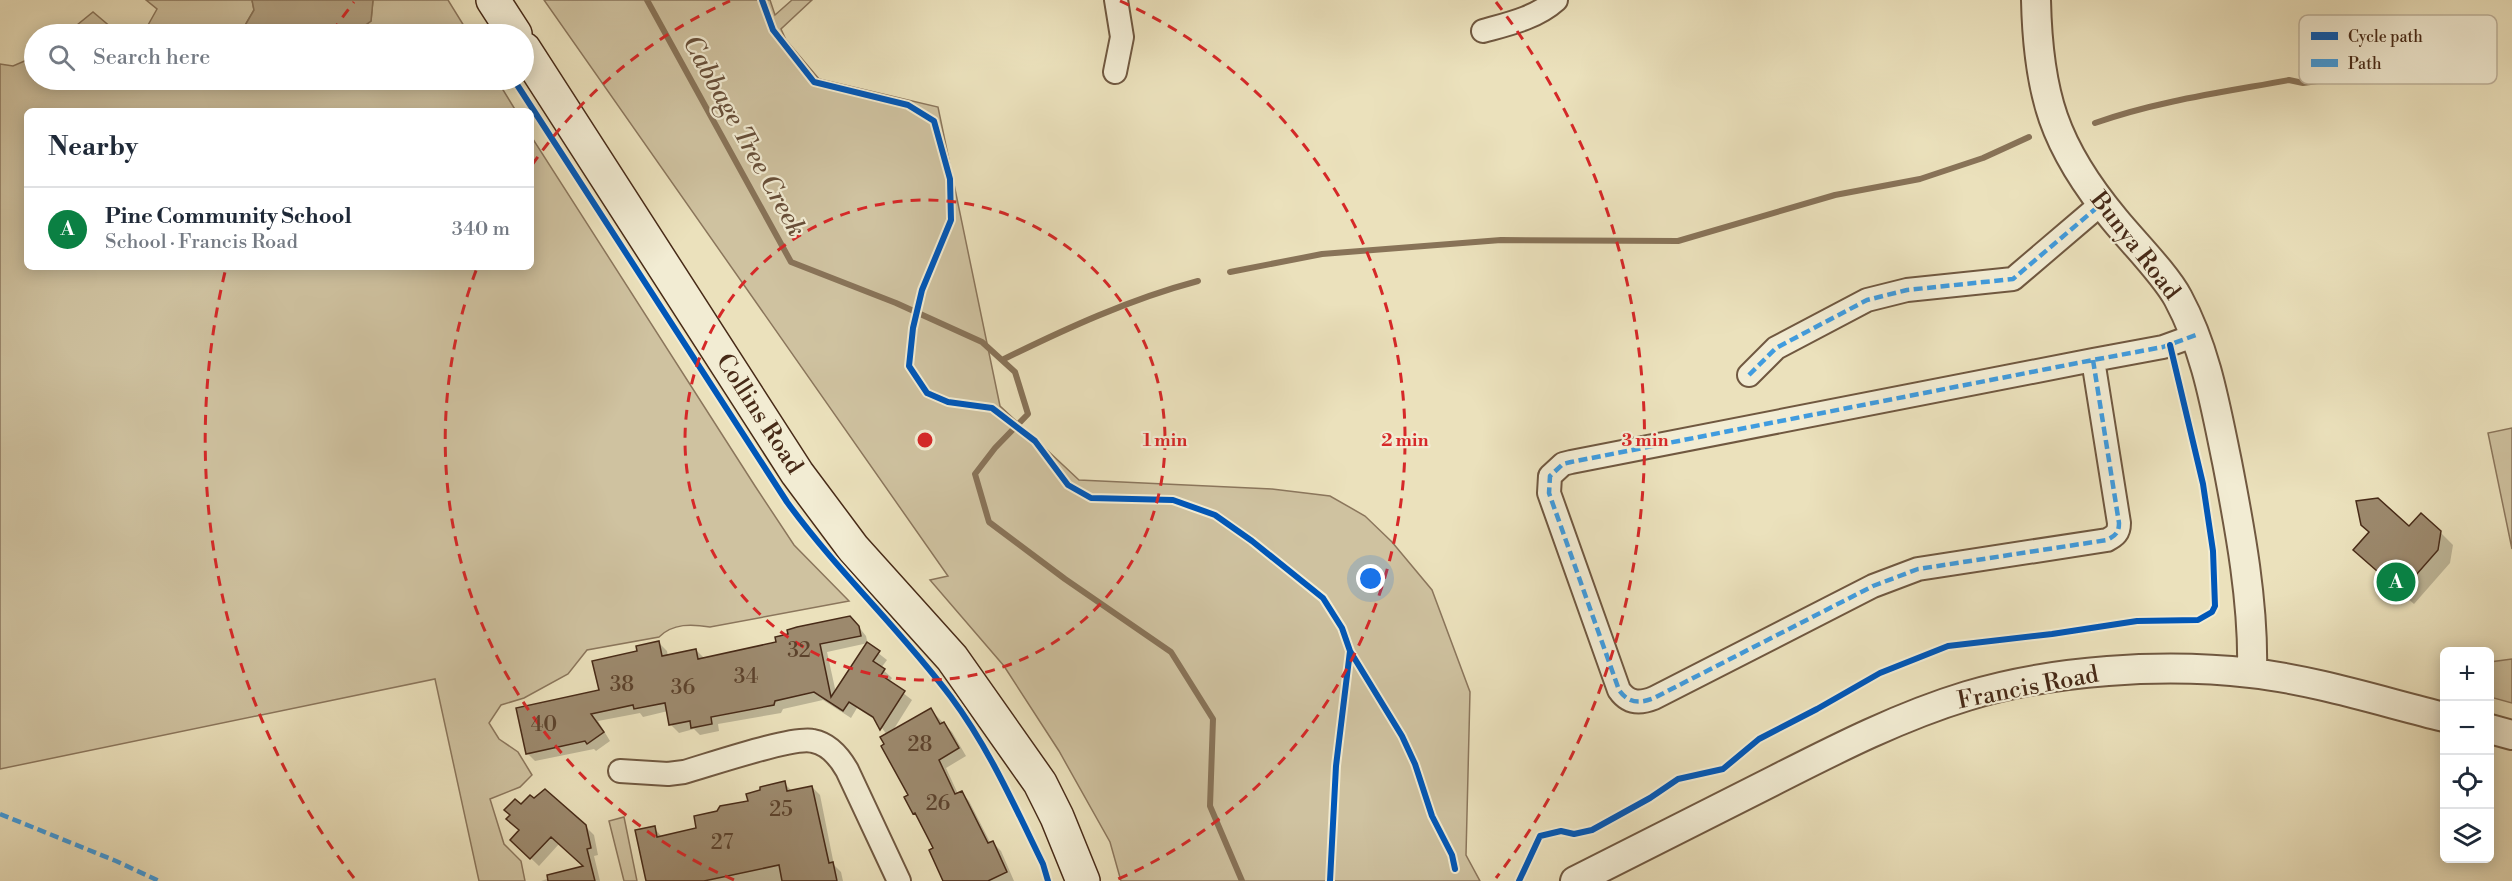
<!DOCTYPE html>
<meta charset="utf-8">
<style>
body{margin:0;font-family:"Libre Bodoni",serif;background:#f6f6f7;color:#1f2937}
.controls{position:absolute;right:18px;bottom:18px;display:grid;overflow:hidden;border-radius:9px;box-shadow:0 3px 15px #0003}
.controls button{width:54px;height:54px;display:grid;place-items:center;padding:0;border:0;border-bottom:2px solid #e0e1e3;background:#fff;color:#1f2937;font:30px sans-serif}
.you{position:absolute;left:1371px;top:579px;width:21px;height:21px;margin:-15px;border:4px solid #fff;border-radius:50%;background:#1a73e8;box-shadow:0 0 0 9px #1a73e833}
.badge{display:grid;place-items:center;width:39px;height:39px;border-radius:50%;background:#0b8043;color:#fff;font-size:20px;font-weight:700}
.pin{position:absolute;translate:-50% -50%;border:3px solid #fff;box-shadow:0 2px 6px #0006}
.list{margin:0;padding:0;list-style:none}
h2{display:flex;justify-content:space-between;align-items:center;height:78px;margin:0;padding:0 24px;font-size:26px}
h2 small{font-size:20px;font-weight:400;color:#747a83}
.list li{display:grid;grid-template-columns:39px 1fr auto;gap:18px;align-items:center;box-sizing:border-box;height:84px;padding:0 24px;border-top:2px solid #e0e1e3}
.list b{display:block;font-size:22px;white-space:nowrap}
.list p{margin:0;font-size:20px;white-space:nowrap;color:#747a83}
.list em{font-size:20px;font-style:normal;color:#747a83}
.icon{flex:none;width:33px;height:33px;fill:none;stroke:currentColor;stroke-width:2;stroke-linecap:round;stroke-linejoin:round}
.map{position:relative;flex:none;width:2512px;height:881px;overflow:hidden}
.search{position:absolute;background:#fff;box-shadow:0 3px 15px #0003;left:24px;top:24px;width:510px;height:66px;display:flex;align-items:center;gap:15px;box-sizing:border-box;padding:0 21px;border-radius:33px;color:#747a83;font-size:22px}
.panel{position:absolute;background:#fff;box-shadow:0 3px 15px #0003;left:24px;top:108px;width:510px;height:162px;border-radius:9px}
.map>svg:first-child{display:block}
.green{fill:#cfc2a0;stroke:#8b765c;stroke-width:1.5}
.water{fill:#b3a384;stroke:#887358;stroke-width:1.5}
.shadow{fill:#0003;fill-rule:evenodd}
.lines{fill:none;stroke-linecap:round;stroke-linejoin:round}
.stream{stroke:#887358;stroke-width:6}
.building{fill:#9c896d;stroke:#472a17;stroke-width:1.5}
.minor-casing{stroke:#705840;stroke-width:26}
.tertiary-casing{stroke:#705840;stroke-width:32}
.secondary-casing{stroke:#472a17;stroke-width:36}
.minor{stroke:#f2ecd3;stroke-width:22}
.tertiary{stroke:#f2ecd3;stroke-width:28}
.secondary{stroke:#f2ecd3;stroke-width:33}
.quiet{stroke:#409cdf;stroke-width:4.5;stroke-dasharray:9 4.5;stroke-linecap:butt}
.cycleway-casing{stroke:#f2ecd3;stroke-width:10}
.cycleway{stroke:#0057b8;stroke-width:6}
.ring{fill:none;stroke:#d62828;stroke-width:3;stroke-dasharray:10 8}
.labels{text-anchor:middle;dominant-baseline:central;stroke-width:4.5;stroke-linejoin:round;paint-order:stroke}
.number-label{font-size:21px;fill:#5c422c}
.street-label{font-size:24px;fill:#472a17;stroke:#f2ecd3}
.water-label{font-size:26px;font-style:italic;fill:#674e38;stroke:#f2ecd3}
.key{fill:#f2ecd3;stroke:#bfb29b;stroke-width:1.5}
.key-label{font-size:16px;fill:#472a17}
.centre{fill:#d62828;stroke:#f2ecd3;stroke-width:3}
.ring-label{font-size:18px;text-anchor:middle;font-weight:bold;fill:#d62828;stroke:#f2ecd3;stroke-width:4.5;stroke-linejoin:round;paint-order:stroke}
</style>
<div class="map">
<svg width="2512" height="881" viewBox="0 0 2512 881">
<rect width="100%" height="100%" fill="#ebe1bc"/>
<filter id="stains"><feTurbulence type="fractalNoise" baseFrequency=".00333" numOctaves="4"/><feColorMatrix values="0 0 0 0 .2 0 0 0 0 .09 0 0 0 0 .02 0 0 0 .5 -.17"/></filter>
<radialGradient id="worn" r=".72"><stop offset=".6" stop-color="#630" stop-opacity="0"/><stop offset="1" stop-color="#630" stop-opacity=".3"/></radialGradient>
<path class="green" d="M 146,0 L 252,0 L 254,10 L 240,34 L 66,34 L 93,12 L 112,28 L 143,34 L 157,9 Z
M 373,0 L 448,0 L 469,34 L 353,34 L 371,21 Z
M 544,0 L 770,0 L 775,15 L 792,0 L 812,0 L 781,29 L 786,40 L 819,79 L 938,107 L 1000,406 L 1079,480 L 1272,489 L 1330,496 L 1365,516 L 1392,542 L 1432,590 L 1470,692 L 1466,855 L 1480,881 L 1121,881 L 1110,842 L 1059,751 L 1004,666 L 930,580 L 948,576 Z
M 34,57 L 34,80 L 497,80 L 516,111 L 27,111 L 27,267 L 531,267 L 531,136 L 755,486 L 794,545 L 849,601 L 710,627 C 692,624 673,623 659,637 L 587,650 L 568,674 L 524,698 L 501,705 L 489,723 L 499,739 L 518,752 L 532,775 L 520,787 L 490,799 L 504,844 L 521,861 L 525,881 L 479,881 L 435,679 L 0,769 L 0,64 L 13,66 Z
M 2512,428 L 2512,549 L 2488,433 Z
M 2512,659 L 2512,703 L 2490,697 L 2490,662 Z
M 624,817 L 637,881 L 624,881 L 609,821 Z"/>
<path class="water" d="M 252,0 L 373,0 L 371,21 C 353,34 351,37 329,29 L 320,34 L 240,34 L 254,10 Z"/>
<path class="shadow" d="M 2409,528 L 2440,532 L 2453,545 L 2450,563 L 2414,604 L 2368,563 Z
M 858,626 L 866,636 L 868,645 L 887,660 L 881,668 L 892,678 L 889,682 L 912,700 L 892,732 L 931,710 L 952,732 L 966,756 L 946,768 L 958,794 L 961,792 L 969,801 L 991,844 L 993,843 L 1001,851 L 1014,881 L 944,881 L 935,849 L 919,818 L 914,813 L 887,735 L 877,721 L 857,708 L 851,718 L 823,700 L 783,709 L 781,713 L 718,724 L 719,731 L 700,735 L 694,729 L 679,733 L 671,725 L 668,711 L 643,717 L 640,713 L 598,721 L 610,741 L 596,751 L 594,749 L 535,761 L 527,753 L 600,691 L 639,652 L 659,643 L 667,651 L 668,656 L 696,650 L 704,658 ZM 868,643 L 836,693 L 827,652 Z
M 784,783 L 793,792 L 812,787 L 820,795 L 834,865 L 841,872 L 843,881 L 648,881 L 654,828 L 662,837 L 698,829 L 718,812 L 750,802 Z
M 521,807 L 585,826 L 594,835 L 598,855 L 594,856 L 600,881 L 541,881 L 585,867 L 559,844 L 539,866 L 512,840 L 521,831 Z"/>
<g class="lines">
<path class="stream" d="M 647,0 L 791,262 L 896,303 L 982,342 L 1015,372 L 1028,414 L 995,448 L 975,474 L 989,522 L 1065,579 L 1171,652 L 1213,719 L 1210,806 L 1242,881
M 2095,123 C 2157,101 2224,92 2289,80 L 2303,83 L 2362,75
M 1230,272 L 1322,254 L 1501,240 L 1678,241 L 1835,195 L 1920,179 L 1983,158 L 2029,137
M 1002,360 C 1065,329 1130,299 1198,281"/>
</g>
<path class="building" d="M 2378,498 L 2409,526 L 2421,513 L 2441,531 L 2438,550 L 2401,592 L 2353,550 L 2369,532 L 2361,525 L 2356,501 Z
M 850,616 L 859,626 L 861,636 L 820,644 L 831,697 L 867,642 L 880,651 L 873,661 L 885,669 L 881,675 L 905,691 L 880,730 L 873,717 L 849,702 L 843,711 L 814,692 L 775,701 L 774,705 L 711,717 L 712,724 L 691,728 L 690,721 L 669,725 L 665,703 L 634,709 L 633,705 L 591,714 L 604,732 L 587,744 L 585,741 L 526,754 L 516,708 L 599,690 L 592,661 L 637,651 L 636,646 L 659,641 L 662,656 L 696,649 L 698,659 L 776,642 L 775,637 L 788,634 L 787,630 L 797,627 Z
M 931,708 L 940,724 L 944,722 L 959,748 L 939,760 L 955,794 L 962,791 L 988,843 L 993,841 L 1007,872 L 988,881 L 943,881 L 929,850 L 933,848 L 915,813 L 913,814 L 904,797 L 908,795 L 881,746 L 884,744 L 880,737 Z
M 785,781 L 787,791 L 812,786 L 829,863 L 833,862 L 837,881 L 782,881 L 779,865 L 704,881 L 646,881 L 635,830 L 655,826 L 657,837 L 696,828 L 694,816 L 717,811 L 720,806 L 748,801 L 746,794 L 760,790 L 760,787 Z
M 545,789 L 586,825 L 591,848 L 587,849 L 595,881 L 548,881 L 547,875 L 583,866 L 551,837 L 530,859 L 510,840 L 519,830 L 506,819 L 510,815 L 504,810 L 515,799 L 521,804 L 530,795 L 534,798 Z"/>
<g class="lines">
<defs>
<path id="minor" d="M 1483,31 C 1508,24 1536,18 1556,0
M 1115,72 L 1122,37 L 1116,0
M 2093,360 L 2119,523 C 2119,533 2115,536 2107,540 L 1918,569 L 1873,586 L 1654,698 C 1639,704 1628,703 1619,690 L 1549,493 L 1550,476 L 1563,464 L 1571,462 L 2093,360 L 2163,347 L 2196,335
M 1749,375 L 1776,348 L 1867,300 L 1907,290 L 2013,279 L 2101,204
M 620,771 L 668,774 L 684,772 C 709,765 793,736 813,741 C 829,744 839,756 847,770 L 899,881"/>
<path id="tertiary" d="M 2036,0 C 2038,94 2054,147 2115,220 C 2133,242 2165,274 2178,298 C 2206,350 2215,404 2227,462 C 2240,529 2254,604 2252,673
M 2490,729 L 2512,735
M 1575,881 C 1642,847 1709,813 1777,779 C 1838,748 1901,716 1967,696 C 2052,670 2163,663 2251,673 C 2314,680 2383,702 2444,717"/>
<path id="secondary" d="M 493,0 L 515,34
M 524,49 L 797,473 L 853,548 L 952,658 L 1040,783 L 1057,817 L 1083,881"/>
</defs>
<use href="#minor" class="minor-casing"/>
<use href="#tertiary" class="tertiary-casing"/>
<use href="#secondary" class="secondary-casing"/>
<use href="#minor" class="minor"/>
<use href="#tertiary" class="tertiary"/>
<use href="#secondary" class="secondary"/>
<path class="quiet" d="M 2093,360 L 2119,523 C 2119,533 2115,536 2107,540 L 1918,569 L 1873,586 L 1654,698 C 1639,704 1628,703 1619,690 L 1549,493 L 1550,476 L 1563,464 L 1571,462 L 2093,360 L 2163,347 L 2196,335
M 1749,375 L 1776,348 L 1867,300 L 1907,290 L 2013,279 L 2101,204
M 0,814 L 116,861 L 159,881"/>
<defs>
<path id="cycleway" d="M 762,0 L 773,30 L 814,82 L 908,105 L 934,121 L 950,179 L 951,220 L 922,290 L 913,328 L 909,366 L 927,393 L 948,402 L 992,408 L 1035,441 L 1068,485 L 1091,498 L 1173,500 L 1215,515 L 1252,541 L 1323,598 L 1342,628 L 1350,651 L 1336,766 L 1330,881
M 514,80 L 787,502 C 837,571 900,629 951,697 C 989,748 1015,807 1043,864 L 1048,881
M 1350,651 L 1402,736 L 1415,764 L 1432,816 L 1452,855 L 1455,869
M 1519,881 L 1540,836 L 1561,831 L 1574,834 L 1592,830 L 1650,798 L 1678,779 L 1723,769 L 1759,739 L 1817,709 L 1880,673 L 1948,646 L 2052,634 L 2137,621 L 2198,620 L 2212,612 L 2215,606 L 2213,551 L 2203,484 L 2170,345"/>
</defs>
<use href="#cycleway" class="cycleway-casing"/>
<use href="#cycleway" class="cycleway"/>
</g>
<g class="ring">
<circle cx="925" cy="440" r="240"/>
<path d="M734 880A480 480 0 0 1 477 268M532 165A480 480 0 0 1 730 1M1120 1A480 480 0 0 1 1116 880"/>
<path d="M354 878A720 720 0 0 1 225 272M332 32A720 720 0 0 1 354 2M1496 2A720 720 0 0 1 1496 878"/>
</g>
<g class="labels">
<g class="number-label">
<text x="799" y="651">32</text>
<text x="746" y="677">34</text>
<text x="622" y="685">38</text>
<text x="683" y="688">36</text>
<text x="544" y="725">40</text>
<text x="920" y="745">28</text>
<text x="938" y="804">26</text>
<text x="781" y="810">25</text>
<text x="722" y="843">27</text>
</g>
<g class="street-label">
<text transform="translate(2135 246) rotate(52)">Bunya Road</text>
<text transform="translate(759 414) rotate(57)">Collins Road</text>
<text transform="translate(2028 688) rotate(-11)">Francis Road</text>
</g>
<g class="water-label">
<text transform="translate(744 136) rotate(61)">Cabbage Tree Creek</text>
</g>
</g>
<rect x="2299" y="15" width="198" height="69" rx="9" class="key"/>
<rect x="2311" y="32" width="27" height="8" fill="#0057b8"/>
<rect x="2311" y="59" width="27" height="8" fill="#409cdf"/>
<g class="key-label">
<text x="2348" y="42">Cycle path</text>
<text x="2348" y="69">Path</text>
</g>
<circle cx="925" cy="440" r="9" class="centre"/>
<g class="ring-label">
<text x="1165" y="446">1 min</text>
<text x="1405" y="446">2 min</text>
<text x="1645" y="446">3 min</text>
</g>
<rect width="100%" height="100%" filter="url(#stains)"/>
<rect width="100%" height="100%" fill="url(#worn)"/>
</svg>
<div class="controls">
<button>+</button>
<button>−</button>
<button><svg class="icon" aria-label="locate" viewBox="0 0 24 24"><circle cx="12" cy="12" r="6"/><path d="M12 2v4M12 18v4M2 12h4M18 12h4"/></svg></button>
<button><svg class="icon" aria-label="layers" viewBox="0 0 24 24"><path d="M12 4l9 5-9 5-9-5zM3 14l9 5 9-5"/></svg></button>
</div>
<div class="you"></div>
<div class="pin badge" style="left:2396px;top:582px">A</div>
<div class="search"><svg class="icon" aria-label="search" viewBox="0 0 24 24"><circle cx="10" cy="10" r="6"/><path d="M15 15l6 6"/></svg>Search here</div>
<section class="panel">
<h2>Nearby<small></small></h2>
<ul class="list">
<li><span class="badge">A</span><div><b>Pine Community School</b><p>School · Francis Road</p></div><em>340 m</em></li>
</ul>
</section>
</div>
